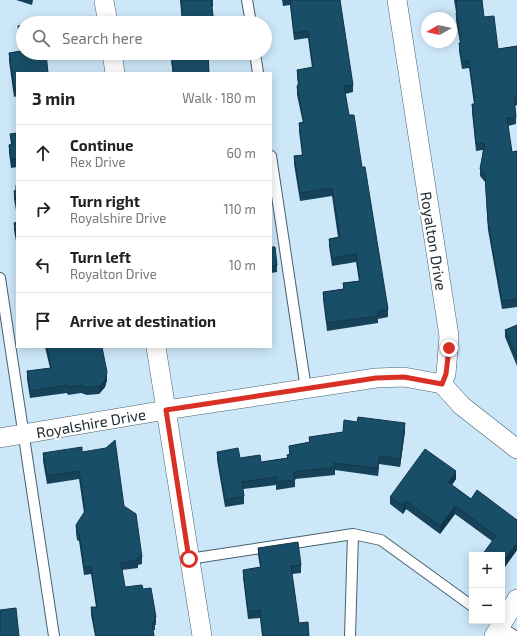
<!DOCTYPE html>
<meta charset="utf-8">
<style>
body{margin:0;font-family:"Exo 2",sans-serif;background:#f6f6f6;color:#222}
.controls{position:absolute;right:12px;bottom:12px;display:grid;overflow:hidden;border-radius:0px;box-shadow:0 2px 10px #0003}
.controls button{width:36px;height:36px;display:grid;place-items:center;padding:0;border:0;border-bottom:1px solid #e0e0e0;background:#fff;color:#222;font:20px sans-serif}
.compass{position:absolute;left:421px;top:12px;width:36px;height:36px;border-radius:50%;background:#fff;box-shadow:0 2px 10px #0003;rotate:261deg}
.stop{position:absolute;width:12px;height:12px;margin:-9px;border:3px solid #d93025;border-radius:50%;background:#fff}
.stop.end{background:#d93025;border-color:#fff;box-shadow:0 1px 4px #0008}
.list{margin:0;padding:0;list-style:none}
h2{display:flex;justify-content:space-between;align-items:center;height:52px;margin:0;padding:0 16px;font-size:17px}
h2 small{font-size:13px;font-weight:400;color:#767676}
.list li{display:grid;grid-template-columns:26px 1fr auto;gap:12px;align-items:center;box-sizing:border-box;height:56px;padding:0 16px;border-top:1px solid #e0e0e0}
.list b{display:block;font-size:15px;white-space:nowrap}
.list p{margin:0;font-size:13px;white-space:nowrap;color:#767676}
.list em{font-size:13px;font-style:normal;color:#767676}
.icon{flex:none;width:22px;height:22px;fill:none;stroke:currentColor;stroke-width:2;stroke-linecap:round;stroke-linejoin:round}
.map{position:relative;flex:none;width:517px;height:636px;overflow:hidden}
.search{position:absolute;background:#fff;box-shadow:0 2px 10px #0003;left:16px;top:16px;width:256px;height:44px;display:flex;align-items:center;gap:10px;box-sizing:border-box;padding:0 14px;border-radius:22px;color:#767676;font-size:15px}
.panel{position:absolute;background:#fff;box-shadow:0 2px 10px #0003;left:16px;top:72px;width:256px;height:276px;border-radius:0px}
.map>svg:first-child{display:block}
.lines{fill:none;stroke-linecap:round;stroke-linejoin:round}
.service-casing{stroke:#48606f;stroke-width:12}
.minor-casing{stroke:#48606f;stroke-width:20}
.service{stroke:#fff;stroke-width:10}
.minor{stroke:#fff;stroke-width:19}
.wall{fill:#16435a}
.shaded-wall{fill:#12374a}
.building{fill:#194e69;stroke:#12374a}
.route{stroke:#d93025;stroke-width:5}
.labels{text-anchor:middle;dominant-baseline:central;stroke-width:4;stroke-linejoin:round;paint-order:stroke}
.street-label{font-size:15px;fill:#212c32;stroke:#fff}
</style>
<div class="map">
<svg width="517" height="636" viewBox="0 0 517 636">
<rect width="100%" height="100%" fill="#cce7f8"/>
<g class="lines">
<defs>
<path id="service" d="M 247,0 L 251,23
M 255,53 L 258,73
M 271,156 L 306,389
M 0,278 L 54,636
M 189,559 L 353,534 L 381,540 L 472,606
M 498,625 L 515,636
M 350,636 L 353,534"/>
<path id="minor" d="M 397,0 L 449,336 L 446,374 L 442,384
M 104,1 L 108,23
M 112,53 L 115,73
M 156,347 L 202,636
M 442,384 L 462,406 L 517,449
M 0,438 L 166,410 L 376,378 L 404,377 L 442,384
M 494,636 L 517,599"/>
</defs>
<use href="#service" class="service-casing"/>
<use href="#minor" class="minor-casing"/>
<use href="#service" class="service"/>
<use href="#minor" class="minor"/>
</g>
<path class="wall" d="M 16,0 L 33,0 L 32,5 Z
M 180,0 L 213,0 L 213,7 L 212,7 L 214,23 L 182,23 Z
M 282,0 L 340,0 L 353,85 L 353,92 L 345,94 L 349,115 L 362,167 L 388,309 L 388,317 L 378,319 L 378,323 L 327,331 L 323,299 L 323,292 L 343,289 L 343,283 L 359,281 L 356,262 L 332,266 L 329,246 L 329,239 L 338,237 L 332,196 L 300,201 L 294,164 L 294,156 L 302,155 L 299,131 L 299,123 L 303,123 L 297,95 L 297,87 L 298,84 L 297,78 L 297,70 L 312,68 L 308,38 L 294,40 L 290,5 L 283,6 Z
M 454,0 L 482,0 L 484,17 L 498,49 L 517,46 L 517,105 L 515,106 L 516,117 L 516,124 L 508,126 L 512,152 L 517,151 L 517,307 L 502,309 L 488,230 L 485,182 L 480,176 L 480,169 L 483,150 L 476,151 L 472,112 L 472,104 L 474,104 L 469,68 L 462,69 L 459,51 L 459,43 L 460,43 L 456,20 L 456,12 Z
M 18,26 L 48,73 L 17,73 L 17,96 L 14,97 L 9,61 L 9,53 L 20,51 L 18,34 Z
M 170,53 L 210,53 L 208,53 L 209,73 L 173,73 Z
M 17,133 L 17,167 L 11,168 L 9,152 L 9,145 L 11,144 L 10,134 Z
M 16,185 L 17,185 L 17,216 L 14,199 L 14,191 L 16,191 Z
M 17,222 L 17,247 L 14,230 L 14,223 Z
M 271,247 L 277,265 L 277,272 L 271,273 Z
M 517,325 L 517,366 L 505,337 L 505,330 Z
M 45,347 L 102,347 L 107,380 L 105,387 L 99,394 L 87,395 L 81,393 L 68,395 L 67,393 L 30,398 L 27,379 L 27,371 L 50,368 Z
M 405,431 L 400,467 L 379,464 L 378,476 L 335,470 L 335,475 L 295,479 L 295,487 L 276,490 L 276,485 L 243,489 L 244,496 L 244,504 L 225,507 L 217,460 L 217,452 L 240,458 L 261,462 L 287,458 L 287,455 L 289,454 L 289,446 L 309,443 L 309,437 Z
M 82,452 L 124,506 L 142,557 L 142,564 L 138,565 L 138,568 L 122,570 L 125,587 L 143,589 L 156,617 L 156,625 L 155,625 L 155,630 L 153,630 L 154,636 L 95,636 L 91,615 L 91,607 L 96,607 L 91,574 L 84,575 L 79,541 L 77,540 L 76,533 L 76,525 L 84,513 L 79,479 L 47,484 L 43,461 L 43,453 Z
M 456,479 L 452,485 L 471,499 L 517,520 L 517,550 L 502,571 L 502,555 L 492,541 L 455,514 L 440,534 L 406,509 L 403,514 L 390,504 L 390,497 Z
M 258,548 L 301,565 L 301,573 L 292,574 L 299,623 L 309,636 L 262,636 L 260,618 L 248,619 L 243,577 L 243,570 L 260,567 L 258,555 Z"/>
<path class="shaded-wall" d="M 107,372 L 107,380 L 105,387 L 99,394 L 99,386 Z
M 405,423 L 405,431 L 400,467 L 400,459 Z
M 379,456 L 379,464 L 378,476 L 378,468 Z
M 456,471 L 456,479 L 448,490 L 448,482 Z
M 406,501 L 406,509 L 403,514 L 403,506 Z
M 455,506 L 455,514 L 440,534 L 440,526 Z
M 517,543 L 517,550 L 502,571 L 502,563 Z"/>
<path class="building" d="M 181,0 L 211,0 L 214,23 L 183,23 Z
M 290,0 L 340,0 L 353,85 L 344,86 L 349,115 L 354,115 L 362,167 L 365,167 L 388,309 L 378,311 L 378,316 L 327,323 L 323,292 L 344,289 L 343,283 L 360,281 L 356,254 L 332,258 L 329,239 L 340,237 L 332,188 L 300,193 L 294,156 L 303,155 L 299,123 L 304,122 L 297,87 L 299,82 L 297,70 L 313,67 L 308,31 L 294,33 Z
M 456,0 L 482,0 L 484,17 L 494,16 L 498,49 L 517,46 L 517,98 L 514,98 L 516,117 L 507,118 L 512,152 L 517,151 L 517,299 L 502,301 L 488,222 L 485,174 L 480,169 L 485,143 L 476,144 L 472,104 L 475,104 L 469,60 L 462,61 L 459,43 L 461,43 L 456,13 L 457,12 Z
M 23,25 L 23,53 L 46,53 L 48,73 L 17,73 L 17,89 L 14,89 L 9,53 L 21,51 L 18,26 Z
M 171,53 L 208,53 L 209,73 L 173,73 Z
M 17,133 L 17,159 L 11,160 L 9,145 L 12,144 L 10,134 Z
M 16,185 L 17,185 L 17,208 L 14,191 L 16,190 Z
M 17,222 L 17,239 L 14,223 Z
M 271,247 L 275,247 L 277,265 L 271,266 Z
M 517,325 L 517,358 L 505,330 Z
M 47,347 L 102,347 L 107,372 L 105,380 L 99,386 L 87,388 L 81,385 L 68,387 L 67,385 L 30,391 L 27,371 L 51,368 Z
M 358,417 L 405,423 L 400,459 L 379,456 L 378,468 L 334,463 L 335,467 L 294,472 L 295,480 L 276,482 L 276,477 L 242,482 L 244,496 L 225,500 L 217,452 L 238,448 L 240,458 L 260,455 L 261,462 L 288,458 L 287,455 L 290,454 L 289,446 L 310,442 L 309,437 L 343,432 L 344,420 L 357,422 Z
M 115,440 L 124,506 L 136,514 L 142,557 L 138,557 L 138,560 L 121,563 L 125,587 L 142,585 L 143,589 L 151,588 L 156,617 L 154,617 L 155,622 L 152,623 L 154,636 L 96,636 L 91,607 L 97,607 L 91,566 L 84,567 L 79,534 L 77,533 L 76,525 L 85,511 L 79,471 L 47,476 L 43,453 L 82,447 L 82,452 L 106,448 Z
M 425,449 L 456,471 L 448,482 L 471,499 L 477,490 L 517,520 L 517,543 L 502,563 L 502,555 L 482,555 L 496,536 L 455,506 L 440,526 L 406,501 L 403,506 L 390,497 Z
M 298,542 L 301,565 L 291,566 L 299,623 L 308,622 L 309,636 L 263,636 L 260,610 L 248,612 L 243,570 L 261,567 L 258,548 Z
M 16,608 L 19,636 L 0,636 L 0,610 Z"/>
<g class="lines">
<path class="route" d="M 189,559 L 166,410 L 376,378 L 404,377 L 442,384 L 446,374 L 449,348"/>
</g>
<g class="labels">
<g class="street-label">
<text transform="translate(434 241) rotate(81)">Royalton Drive</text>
<text transform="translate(91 423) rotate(-10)">Royalshire Drive</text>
</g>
</g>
</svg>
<div class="controls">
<button>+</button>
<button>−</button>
</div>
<svg class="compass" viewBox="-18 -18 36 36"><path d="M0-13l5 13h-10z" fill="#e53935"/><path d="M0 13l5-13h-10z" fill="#767676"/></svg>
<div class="stop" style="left:189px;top:559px"></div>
<div class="stop end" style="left:449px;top:348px"></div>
<div class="search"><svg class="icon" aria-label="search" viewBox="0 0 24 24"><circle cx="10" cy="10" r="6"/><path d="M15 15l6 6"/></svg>Search here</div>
<section class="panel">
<h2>3 min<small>Walk · 180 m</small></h2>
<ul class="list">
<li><svg class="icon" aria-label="ahead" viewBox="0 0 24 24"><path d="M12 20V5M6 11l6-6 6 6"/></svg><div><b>Continue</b><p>Rex Drive</p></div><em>60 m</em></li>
<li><svg class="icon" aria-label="right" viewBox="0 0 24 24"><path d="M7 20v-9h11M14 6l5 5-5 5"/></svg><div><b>Turn right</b><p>Royalshire Drive</p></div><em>110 m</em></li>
<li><svg class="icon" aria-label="left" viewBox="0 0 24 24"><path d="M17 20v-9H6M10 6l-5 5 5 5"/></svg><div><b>Turn left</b><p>Royalton Drive</p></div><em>10 m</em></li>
<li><svg class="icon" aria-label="arrive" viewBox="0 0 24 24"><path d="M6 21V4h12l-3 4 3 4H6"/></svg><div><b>Arrive at destination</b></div></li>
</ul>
</section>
</div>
